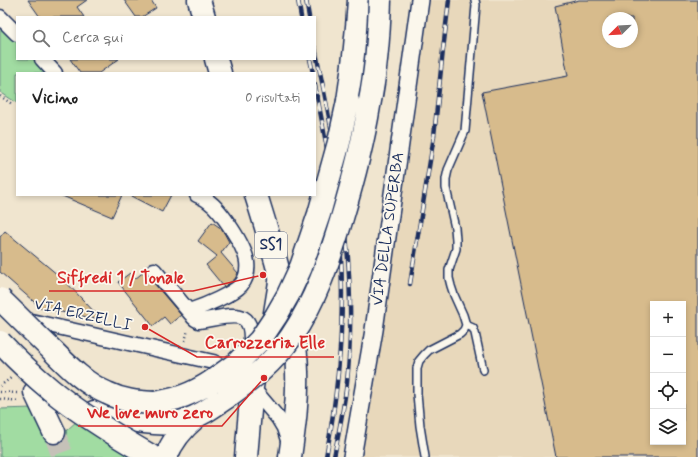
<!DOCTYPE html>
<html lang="it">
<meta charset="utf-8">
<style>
body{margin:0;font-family:Mynerve,sans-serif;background:#f6f6f6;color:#222}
.controls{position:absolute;right:12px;bottom:12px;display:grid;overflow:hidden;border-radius:0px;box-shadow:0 2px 6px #0003}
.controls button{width:36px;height:36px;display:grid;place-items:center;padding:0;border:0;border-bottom:1px solid #e0e0e0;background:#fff;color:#222;font:20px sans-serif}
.compass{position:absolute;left:602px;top:12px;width:36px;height:36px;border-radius:50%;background:#fff;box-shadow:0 2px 6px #0003;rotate:246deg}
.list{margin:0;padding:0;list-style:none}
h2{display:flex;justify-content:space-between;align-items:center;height:52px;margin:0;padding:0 16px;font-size:17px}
h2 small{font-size:13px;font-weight:400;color:#767676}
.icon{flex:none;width:22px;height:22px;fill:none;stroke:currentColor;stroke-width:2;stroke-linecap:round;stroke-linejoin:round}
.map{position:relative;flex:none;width:698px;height:457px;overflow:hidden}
.search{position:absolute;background:#fff;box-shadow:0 2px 6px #0003;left:16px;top:16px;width:300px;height:44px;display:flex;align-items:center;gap:10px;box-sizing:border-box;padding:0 14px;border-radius:0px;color:#767676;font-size:15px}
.panel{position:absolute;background:#fff;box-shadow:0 2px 6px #0003;left:16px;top:72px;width:300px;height:124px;border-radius:0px}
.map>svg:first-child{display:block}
.built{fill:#e8d8bb;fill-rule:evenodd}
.green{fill:#a1dca2;stroke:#5e8680}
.building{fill:#d7bb8c;stroke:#1b2f5e;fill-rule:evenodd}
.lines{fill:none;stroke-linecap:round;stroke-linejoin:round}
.trunk-tunnel{stroke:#c5c1b8;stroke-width:22;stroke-dasharray:22 11;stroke-linecap:butt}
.service-casing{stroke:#1b2f5e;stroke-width:10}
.minor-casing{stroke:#1b2f5e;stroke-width:17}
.tertiary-casing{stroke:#1b2f5e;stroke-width:20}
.primary-casing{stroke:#1b2f5e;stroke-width:25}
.trunk-casing{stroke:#1b2f5e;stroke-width:25}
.path{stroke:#1b2f5e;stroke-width:2.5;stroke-dasharray:1 3;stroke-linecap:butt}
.service{stroke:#fbf7ec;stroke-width:7}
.minor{stroke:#fbf7ec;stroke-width:14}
.tertiary{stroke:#fbf7ec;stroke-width:17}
.primary{stroke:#fbf7ec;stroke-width:22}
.trunk{stroke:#fbf7ec;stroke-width:22}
.rail-casing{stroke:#1b2f5e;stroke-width:4.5}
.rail{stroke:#fbf7ec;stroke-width:3;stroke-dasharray:9;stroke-linecap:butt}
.trunk-bridge-casing{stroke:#1b2f5e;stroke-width:25;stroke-linecap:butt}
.trunk-bridge{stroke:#fbf7ec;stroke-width:22}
.labels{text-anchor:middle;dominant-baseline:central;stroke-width:3.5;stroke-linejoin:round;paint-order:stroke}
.shield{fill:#fbf7ec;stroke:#5e6b89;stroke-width:1}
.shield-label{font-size:15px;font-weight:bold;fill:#1b2f5e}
.street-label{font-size:16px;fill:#1b2f5e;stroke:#fbf7ec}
.leader{fill:none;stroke:#d62828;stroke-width:1.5}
.callout-dot{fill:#d62828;stroke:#fbf7ec;stroke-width:1.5}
.callout-label{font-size:17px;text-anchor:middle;font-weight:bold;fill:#d62828;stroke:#fbf7ec;stroke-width:3.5;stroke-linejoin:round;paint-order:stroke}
</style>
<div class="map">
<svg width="698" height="457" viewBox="0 0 698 457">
<rect width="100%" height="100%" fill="#f0e5cf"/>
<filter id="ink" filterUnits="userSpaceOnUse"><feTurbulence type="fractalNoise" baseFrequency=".025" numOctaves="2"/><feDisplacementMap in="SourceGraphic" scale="8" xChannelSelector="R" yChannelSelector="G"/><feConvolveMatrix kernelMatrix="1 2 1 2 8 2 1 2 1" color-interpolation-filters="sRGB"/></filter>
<g filter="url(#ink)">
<path class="built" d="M 430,0 L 698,0 L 698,457 L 361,457 L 376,380 L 399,225 ZM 608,18 L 632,18 L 632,42 L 608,42 ZM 653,304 L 683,304 L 683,442 L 653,442 Z"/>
<path class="green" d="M 0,25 L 17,41 L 17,59 L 36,59 L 50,73 L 17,73 L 17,103 L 0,92 Z
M 33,408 L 53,437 L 67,430 L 78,420 L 134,457 L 0,457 L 0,409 Z"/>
<path class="building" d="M 28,0 L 87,0 L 77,7 L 84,17 L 40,17 Z
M 124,0 L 151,0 L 156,8 L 142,17 L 136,17 Z
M 579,0 L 698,0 L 698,457 L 556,457 L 482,92 L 568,76 L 555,6 ZM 608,18 L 632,18 L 632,42 L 608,42 ZM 653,304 L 683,304 L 683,442 L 653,442 Z
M 70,59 L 119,59 L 99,73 L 80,73 Z
M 60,195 L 122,195 L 112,217 Z
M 129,195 L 171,195 L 162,212 Z
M 212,222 L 222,229 L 229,242 L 221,253 L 238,273 L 235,279 L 224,287 L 206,265 L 217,256 L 198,241 Z
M 5,231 L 64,280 L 102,320 L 41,308 L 0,272 L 0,237 Z
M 146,270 L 147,275 L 181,315 L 170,324 L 164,317 L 153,326 L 118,282 L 130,273 L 135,279 Z"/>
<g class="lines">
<path class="trunk-tunnel" d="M 54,432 L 63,457"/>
<defs>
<path id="service" d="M 475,0 L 476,5 L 465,131 L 448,170 L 446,179 L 446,188 L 455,228 L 456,240 L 456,249 L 449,270 L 449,278 L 451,286 L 454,295 L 463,315 L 466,325 L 473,328 L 475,333 L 483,370
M 425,457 L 420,426 L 417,394 L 417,368 L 419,361 L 424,355 L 429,350 L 460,334 L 464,330 L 466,325"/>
<path id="minor" d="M 0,17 L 17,34
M 42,59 L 55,73
M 197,195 C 201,197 205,198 208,201 C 221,210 245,246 247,262 C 248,270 246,279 241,285 C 233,294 204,306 192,310 L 191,312 C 192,317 194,319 199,321 C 233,316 256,304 250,352
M 154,270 L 191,314
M 22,319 L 213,362 L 233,373
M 250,385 L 278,418 L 284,428 L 289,443"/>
<path id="tertiary" d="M 352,457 L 374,330 L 420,0"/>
<path id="primary" d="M 199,0 L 204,17
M 216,59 L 220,73
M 256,195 C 269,237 282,278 290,321 C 294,338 297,355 297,372 C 298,401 294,429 290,457"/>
<path id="trunk" d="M 348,101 C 353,68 357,34 359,0
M 274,319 L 281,276
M 35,392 L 54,432
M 154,403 C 176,400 192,394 211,382
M 94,412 C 120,418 161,429 187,420 C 202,415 214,406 227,397
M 166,457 C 172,441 183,428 196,417
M 246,457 L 252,387 L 256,363"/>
</defs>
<use href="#service" class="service-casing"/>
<use href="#minor" class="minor-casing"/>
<use href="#tertiary" class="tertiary-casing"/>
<use href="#primary" class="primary-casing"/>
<use href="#trunk" class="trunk-casing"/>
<path class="path" d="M 0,96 L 12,104
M 185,341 L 188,330
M 0,386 L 11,378
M 0,392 L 17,393
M 0,399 L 19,401"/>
<use href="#service" class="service"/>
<use href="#minor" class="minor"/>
<use href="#tertiary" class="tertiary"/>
<use href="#primary" class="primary"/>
<use href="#trunk" class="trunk"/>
<defs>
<path id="rail" d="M 298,0 L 301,17
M 306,0 L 309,17
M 315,48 C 324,92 334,137 340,182 C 349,248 354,316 347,382 C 344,407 339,432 334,457
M 310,59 L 313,73
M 315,85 C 324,132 334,180 339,228 C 346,305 340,382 326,457
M 410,284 L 434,136 L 443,50 L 449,0"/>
</defs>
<use href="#rail" class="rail-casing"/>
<use href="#rail" class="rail"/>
<defs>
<path id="trunk-bridge" d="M 0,299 C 17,315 33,332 50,348 C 67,365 85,384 107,393 C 123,401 137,402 154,403
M 0,342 C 16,359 33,375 51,390 C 83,416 118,437 153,457
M 211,382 L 236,364 L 260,340 L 276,316 L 288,295 L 301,267 L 319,214 L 339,142 L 348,101
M 227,397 C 251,380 274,362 291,337 C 316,300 329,261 342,218 C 353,181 363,143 369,106 C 376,71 379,35 380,0"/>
</defs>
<use href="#trunk-bridge" class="trunk-bridge-casing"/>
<use href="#trunk-bridge" class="trunk-bridge"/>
</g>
</g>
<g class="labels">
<rect class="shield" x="255" y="232" width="32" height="26" rx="3"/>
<g class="shield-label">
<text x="271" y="245">SS1</text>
</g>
<g class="street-label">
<text transform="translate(388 229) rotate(-82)">VIA DELLA SUPERBA</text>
<text transform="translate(83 315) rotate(13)">VIA ERZELLI</text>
</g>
</g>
<path class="leader" d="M263 275L193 291H49M145 327L197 357H334M264 378L222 426H78"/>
<g class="callout-dot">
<circle cx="263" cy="275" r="4"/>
<circle cx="145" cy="327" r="4"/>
<circle cx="264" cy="378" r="4"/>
</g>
<g class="callout-label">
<text x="121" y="283">Siffredi 1 / Tonale</text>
<text x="265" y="348">Carrozzeria Elle</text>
<text x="150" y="418">We love muro zero</text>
</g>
</svg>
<div class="controls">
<button>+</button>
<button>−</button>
<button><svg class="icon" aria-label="locate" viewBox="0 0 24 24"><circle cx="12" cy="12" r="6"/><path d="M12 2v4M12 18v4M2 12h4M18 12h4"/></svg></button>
<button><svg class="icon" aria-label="layers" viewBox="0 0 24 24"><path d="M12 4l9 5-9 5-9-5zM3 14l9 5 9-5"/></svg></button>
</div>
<svg class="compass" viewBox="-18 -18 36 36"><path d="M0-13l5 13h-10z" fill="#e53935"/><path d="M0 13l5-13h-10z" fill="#767676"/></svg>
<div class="search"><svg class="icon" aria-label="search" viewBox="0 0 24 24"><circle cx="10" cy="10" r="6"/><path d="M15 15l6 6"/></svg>Cerca qui</div>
<section class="panel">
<h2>Vicino<small>0 risultati</small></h2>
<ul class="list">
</ul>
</section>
</div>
